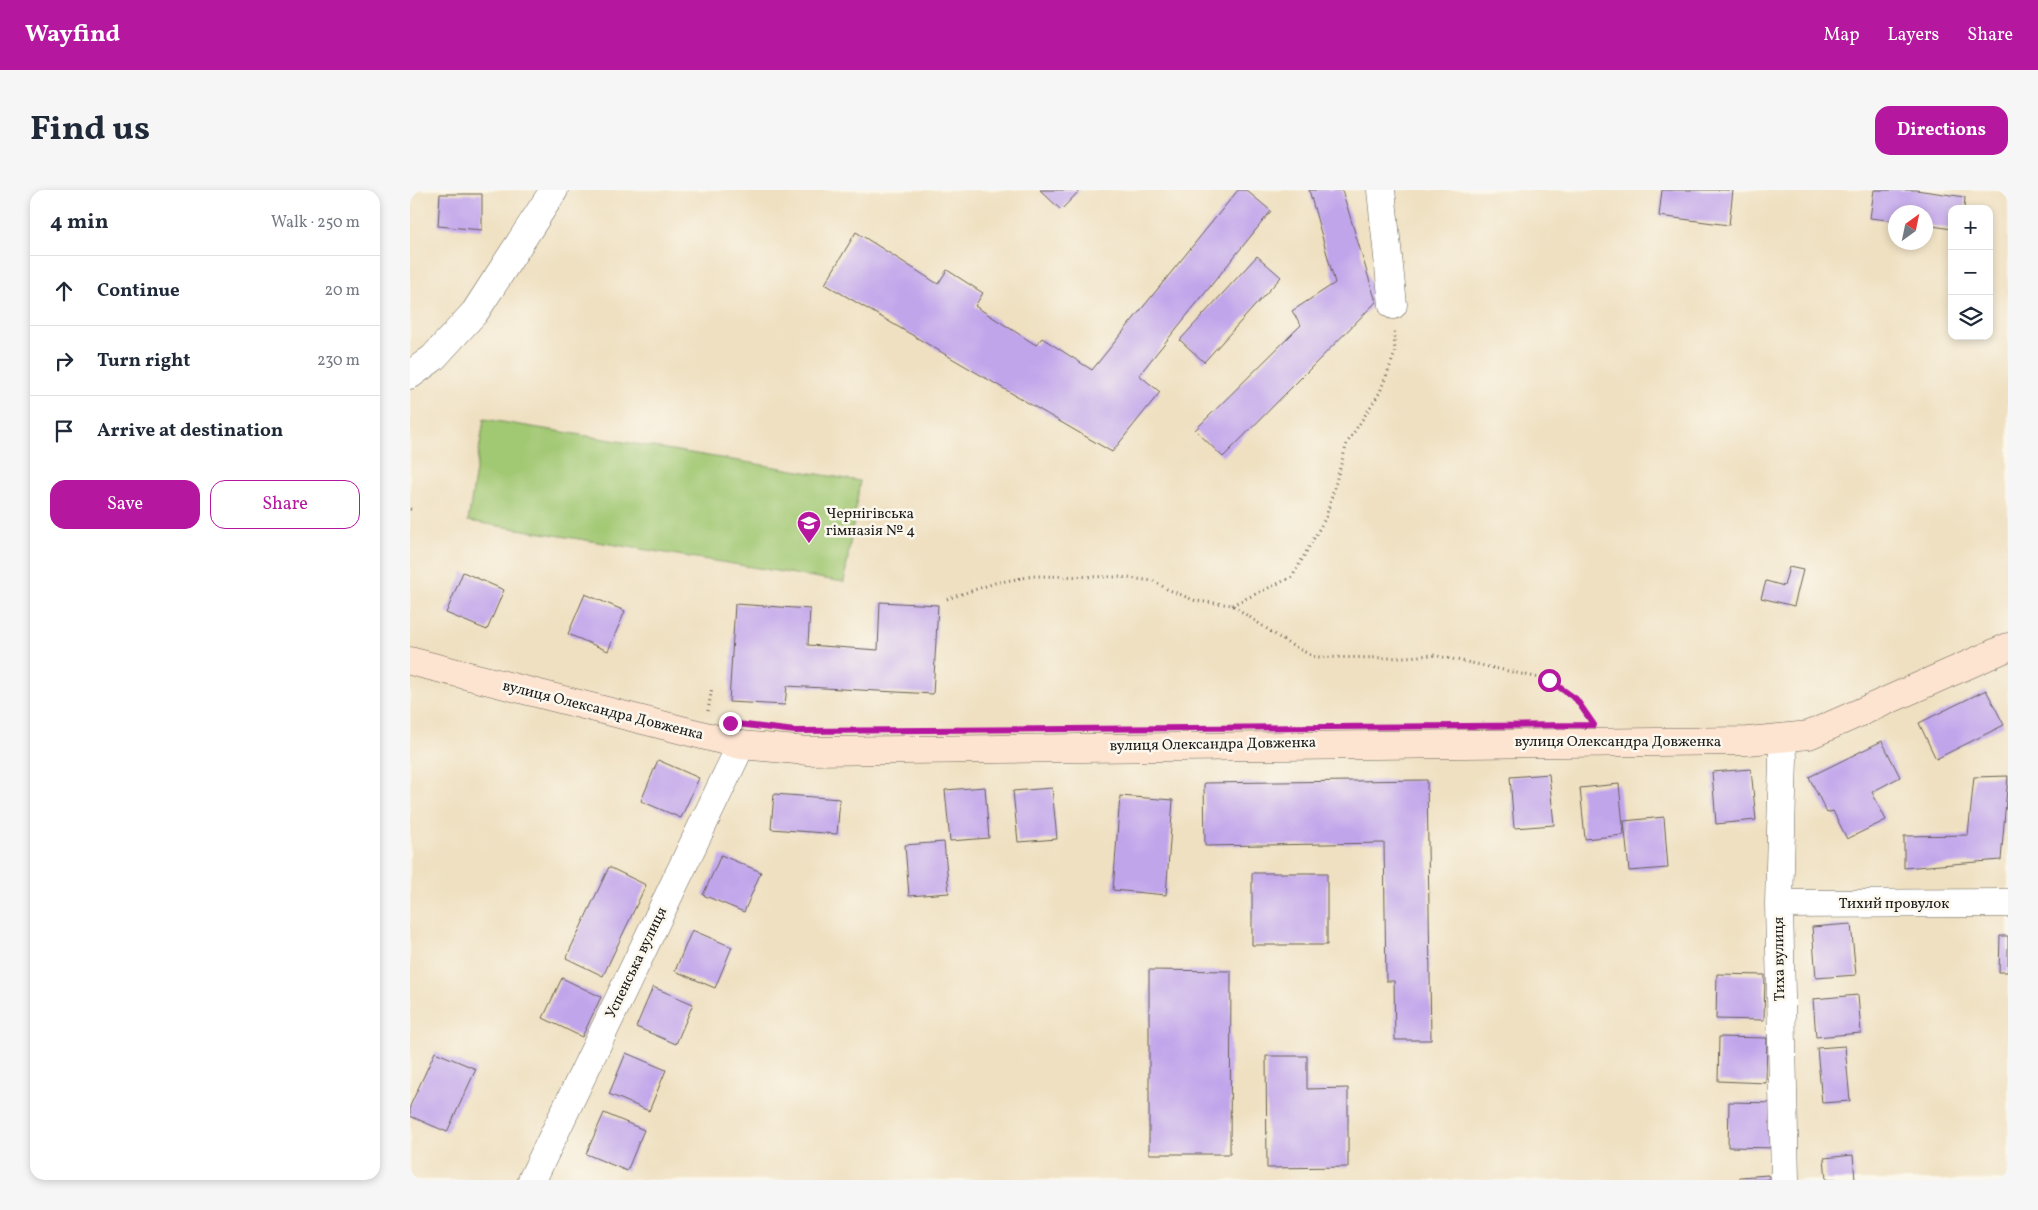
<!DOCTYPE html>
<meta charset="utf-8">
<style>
body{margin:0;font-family:Vollkorn,serif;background:#f6f6f7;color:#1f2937}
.controls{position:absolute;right:15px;top:15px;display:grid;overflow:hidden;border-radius:10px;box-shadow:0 2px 8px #0003}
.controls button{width:45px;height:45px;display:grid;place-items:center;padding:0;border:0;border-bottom:1px solid #e0e1e3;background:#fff;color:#1f2937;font:25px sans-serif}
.compass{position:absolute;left:1478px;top:15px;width:45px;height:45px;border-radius:50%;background:#fff;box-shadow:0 2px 8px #0003;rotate:33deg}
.stop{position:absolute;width:15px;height:15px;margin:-11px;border:4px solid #b5179e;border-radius:50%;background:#fff}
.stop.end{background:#b5179e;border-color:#fff;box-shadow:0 1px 5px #0008}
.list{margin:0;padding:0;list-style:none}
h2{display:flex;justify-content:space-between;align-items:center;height:65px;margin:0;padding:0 20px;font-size:21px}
h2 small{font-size:16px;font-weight:400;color:#747a83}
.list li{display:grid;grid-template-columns:32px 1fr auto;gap:15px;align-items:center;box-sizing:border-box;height:70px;padding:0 20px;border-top:1px solid #e0e1e3}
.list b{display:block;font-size:19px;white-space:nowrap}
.list em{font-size:16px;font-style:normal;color:#747a83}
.actions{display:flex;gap:10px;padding:15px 20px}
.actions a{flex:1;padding:11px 0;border:1px solid #b5179e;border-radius:15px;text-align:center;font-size:18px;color:#b5179e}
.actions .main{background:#b5179e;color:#fff}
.icon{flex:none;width:28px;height:28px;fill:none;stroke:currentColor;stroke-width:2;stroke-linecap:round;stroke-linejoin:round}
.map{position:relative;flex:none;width:1598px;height:990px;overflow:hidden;border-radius:15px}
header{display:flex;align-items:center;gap:30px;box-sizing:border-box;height:70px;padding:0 25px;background:#b5179e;color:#fff}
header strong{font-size:24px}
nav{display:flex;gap:28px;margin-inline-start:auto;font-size:18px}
.intro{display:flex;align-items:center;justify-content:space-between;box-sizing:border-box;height:120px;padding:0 30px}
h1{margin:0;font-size:35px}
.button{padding:12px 22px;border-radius:15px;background:#b5179e;color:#fff;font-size:18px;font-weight:700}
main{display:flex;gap:30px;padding:0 30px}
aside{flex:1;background:#fff;border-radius:15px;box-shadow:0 2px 8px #0003}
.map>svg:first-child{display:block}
.green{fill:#a1c872;stroke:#5e7247}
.building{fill:#c1a5eb}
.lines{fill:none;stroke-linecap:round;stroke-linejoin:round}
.street-casing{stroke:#666156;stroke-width:29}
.secondary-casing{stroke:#666156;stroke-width:29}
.path{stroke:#666156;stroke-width:3;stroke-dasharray:1 4;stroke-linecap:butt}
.street{stroke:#fff;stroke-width:28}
.secondary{stroke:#fde4d1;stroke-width:28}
.route{stroke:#b5179e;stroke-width:6}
.labels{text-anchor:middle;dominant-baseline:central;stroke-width:5;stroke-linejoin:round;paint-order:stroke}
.poi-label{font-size:15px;fill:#1c1c1c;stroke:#fbf7ec;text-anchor:start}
.street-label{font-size:15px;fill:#1c1c1c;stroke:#fbf7ec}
</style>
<header>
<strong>Wayfind</strong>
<nav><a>Map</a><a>Layers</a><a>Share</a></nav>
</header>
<div class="intro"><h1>Find us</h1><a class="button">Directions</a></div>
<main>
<aside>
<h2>4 min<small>Walk · 250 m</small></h2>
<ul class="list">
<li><svg class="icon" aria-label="ahead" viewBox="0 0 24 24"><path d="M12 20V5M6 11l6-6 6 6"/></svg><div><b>Continue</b></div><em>20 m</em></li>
<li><svg class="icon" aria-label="right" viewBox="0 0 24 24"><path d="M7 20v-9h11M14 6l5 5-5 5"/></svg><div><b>Turn right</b></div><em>230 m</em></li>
<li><svg class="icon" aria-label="arrive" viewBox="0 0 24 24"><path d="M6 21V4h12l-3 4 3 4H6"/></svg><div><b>Arrive at destination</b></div></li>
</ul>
<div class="actions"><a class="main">Save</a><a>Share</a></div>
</aside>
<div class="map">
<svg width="1598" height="990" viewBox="0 0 1598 990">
<rect width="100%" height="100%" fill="#fbf7ec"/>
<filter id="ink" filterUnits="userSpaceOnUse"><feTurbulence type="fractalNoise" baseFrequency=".02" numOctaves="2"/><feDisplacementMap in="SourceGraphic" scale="10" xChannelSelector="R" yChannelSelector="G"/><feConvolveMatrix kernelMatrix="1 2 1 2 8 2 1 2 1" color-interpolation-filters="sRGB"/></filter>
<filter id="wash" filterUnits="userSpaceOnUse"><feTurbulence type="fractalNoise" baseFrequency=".0096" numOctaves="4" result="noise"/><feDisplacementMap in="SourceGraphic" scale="20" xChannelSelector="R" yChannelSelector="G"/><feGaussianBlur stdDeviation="1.12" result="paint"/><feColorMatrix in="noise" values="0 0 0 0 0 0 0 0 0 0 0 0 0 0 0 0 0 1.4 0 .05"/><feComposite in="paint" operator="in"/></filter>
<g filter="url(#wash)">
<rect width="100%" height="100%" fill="#efe0c1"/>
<path class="green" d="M 74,229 L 450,291 L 434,392 L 58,331 Z"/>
<g id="blocks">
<path class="building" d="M 630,0 L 670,0 L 651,20 Z
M 828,0 L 836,0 L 861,21 L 729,185 L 750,202 L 702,262 L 415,94 L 446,42 L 528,94 L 537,80 L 573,103 L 565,116 L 626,155 L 632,148 L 682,180 Z
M 899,0 L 932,0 L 966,112 L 813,267 L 785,240 L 891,135 L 882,121 L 925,93 Z
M 1252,0 L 1323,0 L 1319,35 L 1249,26 Z
M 1464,0 L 1506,0 L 1555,7 L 1554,19 L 1542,19 L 1542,39 L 1516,35 L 1516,22 L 1486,22 L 1486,31 L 1460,28 Z
M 30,4 L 72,4 L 72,40 L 28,36 Z
M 847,66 L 871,87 L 794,172 L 770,150 Z
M 1379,377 L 1393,380 L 1384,416 L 1351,408 L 1356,391 L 1374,396 Z
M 53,382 L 94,400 L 77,440 L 36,423 Z
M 175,404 L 215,421 L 198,461 L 158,444 Z
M 470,412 L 528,415 L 523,504 L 377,496 L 375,515 L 319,512 L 325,414 L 400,419 L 398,455 L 468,460 Z
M 1576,500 L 1594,535 L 1526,569 L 1509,533 Z
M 1472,551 L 1490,587 L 1462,602 L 1476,630 L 1437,649 L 1423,621 L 1417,623 L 1399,587 Z
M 248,570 L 289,588 L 271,628 L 231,611 Z
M 1341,579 L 1346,630 L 1306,634 L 1302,582 Z
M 1139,584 L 1144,635 L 1104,638 L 1100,587 Z
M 1598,586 L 1591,670 L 1494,678 L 1494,646 L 1558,645 L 1564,587 Z
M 1017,590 L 1021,850 L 985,850 L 984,791 L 976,791 L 974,653 L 795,656 L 794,593 Z
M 1209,594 L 1214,645 L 1175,649 L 1170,598 Z
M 575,597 L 579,648 L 540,651 L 535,600 Z
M 642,598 L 647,649 L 608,652 L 603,601 Z
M 364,604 L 430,609 L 427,644 L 361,639 Z
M 710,606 L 763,610 L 756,705 L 703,700 Z
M 1254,627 L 1258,678 L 1219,681 L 1214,631 Z
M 534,652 L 539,703 L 499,706 L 495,655 Z
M 311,665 L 351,682 L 334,722 L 293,705 Z
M 199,677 L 236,695 L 193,786 L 156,768 Z
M 842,683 L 917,683 L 917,755 L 842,755 Z
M 1441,734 L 1446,785 L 1406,788 L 1402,737 Z
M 282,740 L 322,757 L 305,798 L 265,781 Z
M 1590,746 L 1598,746 L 1598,782 L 1589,782 Z
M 739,780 L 821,781 L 820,964 L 739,964 Z
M 1307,784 L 1355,785 L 1354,830 L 1306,829 Z
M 152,788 L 191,807 L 172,847 L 133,828 Z
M 243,797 L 283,814 L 266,854 L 226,837 Z
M 1448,805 L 1451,843 L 1406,847 L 1403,809 Z
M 1309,847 L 1357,848 L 1356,893 L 1308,891 Z
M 1435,856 L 1440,911 L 1412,913 L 1407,858 Z
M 25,862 L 66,879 L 37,942 L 0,926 L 0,916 Z
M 216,863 L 256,880 L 239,921 L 199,904 Z
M 856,866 L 897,866 L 897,899 L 938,898 L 938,977 L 857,978 Z
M 1319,912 L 1367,913 L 1366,958 L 1318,957 Z
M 194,923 L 234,940 L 217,981 L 176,964 Z
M 1443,965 L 1445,990 L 1416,990 L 1414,968 Z
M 1358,985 L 1359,990 L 1330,990 L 1330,987 Z"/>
</g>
</g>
<g filter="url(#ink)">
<use href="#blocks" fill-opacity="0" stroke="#666156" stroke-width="1"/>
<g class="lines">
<defs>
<path id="street" d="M 971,0 L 983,115
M 0,185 L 23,168 L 65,122 L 144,0
M 1372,549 L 1373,568 L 1369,714 L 1375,990
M 1369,714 L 1598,713
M 122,990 L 331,555"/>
<path id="secondary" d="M 0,471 L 331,555 L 398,561 L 1338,551 L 1399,545 L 1598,457"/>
</defs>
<use href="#street" class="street-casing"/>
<use href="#secondary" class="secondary-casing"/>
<path class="path" d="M 0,319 L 3,320
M 537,409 L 585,393 L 623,386 L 710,387 L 744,391 L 757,399 L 786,411 L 822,415 L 879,454 L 905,467 L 981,468 L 1023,465 L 1066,474 L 1139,490 L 1166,509 L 1178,526
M 822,415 L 882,387 L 916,327 L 937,253 L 970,202 L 985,163 L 984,141
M 298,521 L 302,497"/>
<use href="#street" class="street"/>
<use href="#secondary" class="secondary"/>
</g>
</g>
<g class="lines" filter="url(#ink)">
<path class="route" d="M 320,533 L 385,541 L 1184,535 L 1166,509 L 1139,490"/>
</g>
<defs>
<symbol id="school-pin" viewBox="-11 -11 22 30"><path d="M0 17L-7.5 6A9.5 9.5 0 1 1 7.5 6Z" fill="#b5179e" stroke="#fbf7ec"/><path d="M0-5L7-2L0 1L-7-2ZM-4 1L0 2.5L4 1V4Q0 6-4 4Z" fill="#fff"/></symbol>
</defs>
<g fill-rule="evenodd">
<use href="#school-pin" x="385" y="319" width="28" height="38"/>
</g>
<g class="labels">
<g class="poi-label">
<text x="416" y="324">Чернігівська<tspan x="416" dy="17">гімназія № 4</tspan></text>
</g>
<g class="street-label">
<text transform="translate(193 521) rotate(14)">вулиця Олександра Довженка</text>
<text x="1208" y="552">вулиця Олександра Довженка</text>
<text transform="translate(803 555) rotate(-1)">вулиця Олександра Довженка</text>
<text x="1484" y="714">Тихий провулок</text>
<text transform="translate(1370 769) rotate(-91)">Тиха вулиця</text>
<text transform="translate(227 773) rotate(-64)">Успенська вулиця</text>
</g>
</g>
</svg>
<div class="controls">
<button>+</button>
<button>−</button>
<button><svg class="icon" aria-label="layers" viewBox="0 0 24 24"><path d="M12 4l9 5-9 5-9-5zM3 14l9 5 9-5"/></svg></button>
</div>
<svg class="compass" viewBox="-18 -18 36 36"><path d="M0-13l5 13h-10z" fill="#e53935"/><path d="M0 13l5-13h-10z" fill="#747a83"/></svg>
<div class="stop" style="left:1139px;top:490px"></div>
<div class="stop end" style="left:320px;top:533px"></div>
</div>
</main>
